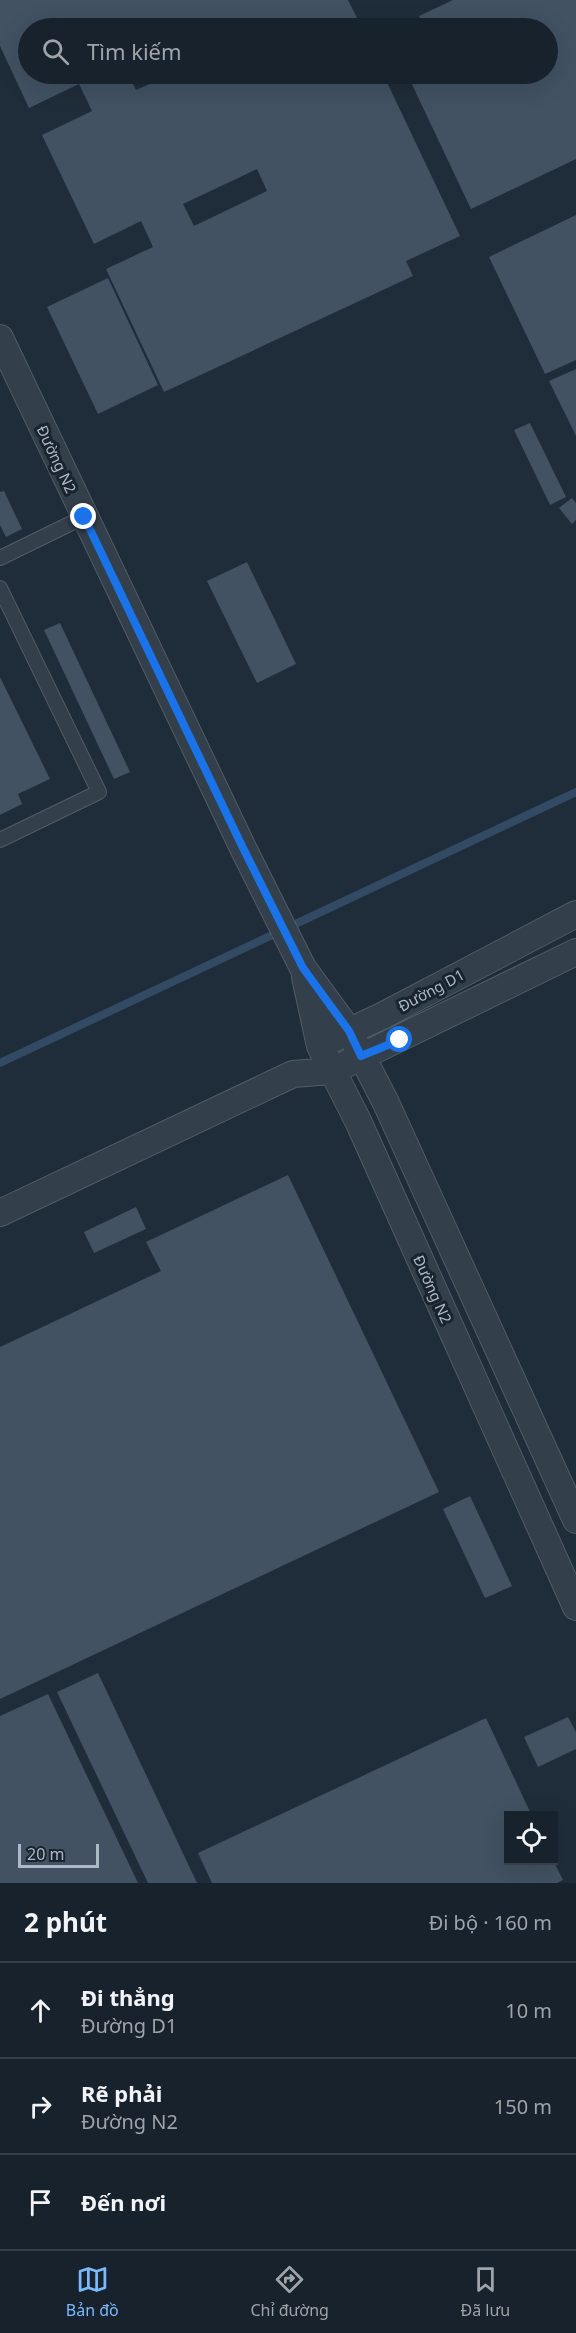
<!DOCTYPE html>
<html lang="vi">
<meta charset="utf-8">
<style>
body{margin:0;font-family:"Noto Sans",sans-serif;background:#202a34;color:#f1f3f6}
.controls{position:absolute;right:18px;bottom:18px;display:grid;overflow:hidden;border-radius:0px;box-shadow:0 6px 24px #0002}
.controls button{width:54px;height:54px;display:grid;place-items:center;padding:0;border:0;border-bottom:2px solid #363f48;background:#17222c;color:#f1f3f6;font:30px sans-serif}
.scale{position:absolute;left:18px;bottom:15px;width:81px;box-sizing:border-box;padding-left:6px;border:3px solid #aeb9c7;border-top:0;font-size:16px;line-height:21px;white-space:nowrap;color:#aeb9c7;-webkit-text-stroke:4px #19242f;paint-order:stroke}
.stop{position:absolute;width:18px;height:18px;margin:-14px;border:4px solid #1a73e8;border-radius:50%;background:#fff}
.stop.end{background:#1a73e8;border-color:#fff;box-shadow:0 2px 6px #0008}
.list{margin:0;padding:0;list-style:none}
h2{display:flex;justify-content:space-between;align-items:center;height:78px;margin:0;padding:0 24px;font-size:26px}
h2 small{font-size:20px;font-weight:400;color:#9ea4a9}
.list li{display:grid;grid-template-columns:39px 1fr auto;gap:18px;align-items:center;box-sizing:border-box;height:96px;padding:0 24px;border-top:2px solid #363f48}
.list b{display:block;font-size:22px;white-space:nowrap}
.list p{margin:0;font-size:20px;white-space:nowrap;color:#9ea4a9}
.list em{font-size:20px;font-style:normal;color:#9ea4a9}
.icon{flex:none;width:33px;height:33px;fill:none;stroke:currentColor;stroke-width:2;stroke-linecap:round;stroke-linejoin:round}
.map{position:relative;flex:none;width:576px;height:1883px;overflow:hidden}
.search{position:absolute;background:#17222c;box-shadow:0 6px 24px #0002;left:18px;right:18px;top:18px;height:66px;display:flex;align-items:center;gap:15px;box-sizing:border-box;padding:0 21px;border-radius:33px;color:#9ea4a9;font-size:22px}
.sheet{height:366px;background:#17222c}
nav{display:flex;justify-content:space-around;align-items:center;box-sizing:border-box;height:84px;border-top:2px solid #363f48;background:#17222c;font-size:16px;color:#9ea4a9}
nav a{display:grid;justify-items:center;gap:3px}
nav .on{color:#7bb9fe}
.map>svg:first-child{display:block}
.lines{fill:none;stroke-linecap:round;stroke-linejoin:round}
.stream{stroke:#324a63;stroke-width:8}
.building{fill:#425262;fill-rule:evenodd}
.service-casing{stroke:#515c68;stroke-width:16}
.minor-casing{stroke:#515c68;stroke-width:28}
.service{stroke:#333f4a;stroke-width:14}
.minor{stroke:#333f4a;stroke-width:26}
.route{stroke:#1a73e8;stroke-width:8}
.labels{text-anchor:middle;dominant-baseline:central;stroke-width:6;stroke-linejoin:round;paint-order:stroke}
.street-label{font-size:15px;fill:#aeb9c7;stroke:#19242f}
</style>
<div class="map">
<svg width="576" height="1883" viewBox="0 0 576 1883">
<rect width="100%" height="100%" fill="#1f2d3a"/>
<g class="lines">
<path class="stream" d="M 0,1063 L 576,792"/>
</g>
<path class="building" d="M 0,0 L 348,0 L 362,28 L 28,28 L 28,74 L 128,74 L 136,90 L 172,74 L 383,74 L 460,236 L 406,261 L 413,276 L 164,392 L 106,269 L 153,247 L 141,221 L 94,244 L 42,135 L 92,111 L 79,84 L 29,108 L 0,46 ZM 257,169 L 267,191 L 194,226 L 183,204 Z
M 453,0 L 576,0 L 576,159 L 471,209 L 407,74 L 548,74 L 548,28 L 425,28 L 419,16 Z
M 576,215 L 576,360 L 545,374 L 489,257 Z
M 108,278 L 158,385 L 98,414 L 47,307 Z
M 576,369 L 576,436 L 549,381 Z
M 530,423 L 566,497 L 550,505 L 514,430 Z
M 4,491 L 22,529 L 6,537 L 0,525 L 0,492 Z
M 572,498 L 576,503 L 576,520 L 572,524 L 559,508 Z
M 247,562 L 296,664 L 257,683 L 207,581 Z
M 60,623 L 130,772 L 114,779 L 44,630 Z
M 0,677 L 50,779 L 18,794 L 22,804 L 0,815 Z
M 288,1175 L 439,1492 L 0,1699 L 0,1347 L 161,1271 L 146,1242 Z
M 136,1207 L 146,1229 L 94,1253 L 84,1232 Z
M 470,1496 L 512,1586 L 485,1598 L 443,1509 Z
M 98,1673 L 197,1883 L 148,1883 L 57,1692 Z
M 48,1694 L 138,1883 L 0,1883 L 0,1716 Z
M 568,1717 L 576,1732 L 576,1749 L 538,1767 L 524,1737 Z
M 486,1718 L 532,1816 L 508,1816 L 508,1860 L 553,1860 L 563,1880 L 557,1883 L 212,1883 L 198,1853 Z"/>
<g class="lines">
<defs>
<path id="service" d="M 0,558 L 84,517
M 0,588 L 99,792 L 0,840"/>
<path id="minor" d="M 0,338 L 243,848 L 303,968 L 349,1031 L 386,1103 L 576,1520
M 305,977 L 320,1046 L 358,1121 L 576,1607
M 333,1039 L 382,1016 L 576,914
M 0,1213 L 293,1074 L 332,1071 L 576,952"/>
</defs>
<use href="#service" class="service-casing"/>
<use href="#minor" class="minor-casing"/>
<use href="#service" class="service"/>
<use href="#minor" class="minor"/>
</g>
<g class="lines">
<path class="route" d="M 84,517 L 243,848 L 303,968 L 349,1031 L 361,1056 L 400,1040"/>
</g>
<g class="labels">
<g class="street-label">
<text transform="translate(57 459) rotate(65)">Đường N2</text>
<text transform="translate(431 990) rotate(-28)">Đường D1</text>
<text transform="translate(433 1289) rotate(66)">Đường N2</text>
</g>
</g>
</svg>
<div class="controls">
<button><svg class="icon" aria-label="locate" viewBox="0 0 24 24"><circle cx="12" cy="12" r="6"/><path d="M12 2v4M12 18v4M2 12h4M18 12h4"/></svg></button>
</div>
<div class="scale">20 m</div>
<div class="stop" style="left:400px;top:1040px"></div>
<div class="stop end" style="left:84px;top:517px"></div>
<div class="search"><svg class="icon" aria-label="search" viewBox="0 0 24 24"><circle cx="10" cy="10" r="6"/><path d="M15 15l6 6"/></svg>Tìm kiếm</div>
</div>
<section class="sheet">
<h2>2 phút<small>Đi bộ · 160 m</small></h2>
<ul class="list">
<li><svg class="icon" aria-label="ahead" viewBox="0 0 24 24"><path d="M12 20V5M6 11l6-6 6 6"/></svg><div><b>Đi thẳng</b><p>Đường D1</p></div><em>10 m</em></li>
<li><svg class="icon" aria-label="right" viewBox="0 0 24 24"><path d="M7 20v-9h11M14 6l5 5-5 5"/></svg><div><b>Rẽ phải</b><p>Đường N2</p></div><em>150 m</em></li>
<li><svg class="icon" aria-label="arrive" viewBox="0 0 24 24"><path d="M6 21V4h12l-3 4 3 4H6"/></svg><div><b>Đến nơi</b></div></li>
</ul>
</section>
<nav>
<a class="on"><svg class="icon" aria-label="map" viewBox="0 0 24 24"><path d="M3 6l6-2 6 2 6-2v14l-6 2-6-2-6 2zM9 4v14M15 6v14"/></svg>Bản đồ</a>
<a><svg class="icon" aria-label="directions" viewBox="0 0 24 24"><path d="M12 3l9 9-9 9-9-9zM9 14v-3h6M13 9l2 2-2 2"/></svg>Chỉ đường</a>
<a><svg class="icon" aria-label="saved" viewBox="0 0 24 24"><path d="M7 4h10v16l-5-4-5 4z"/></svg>Đã lưu</a>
</nav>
